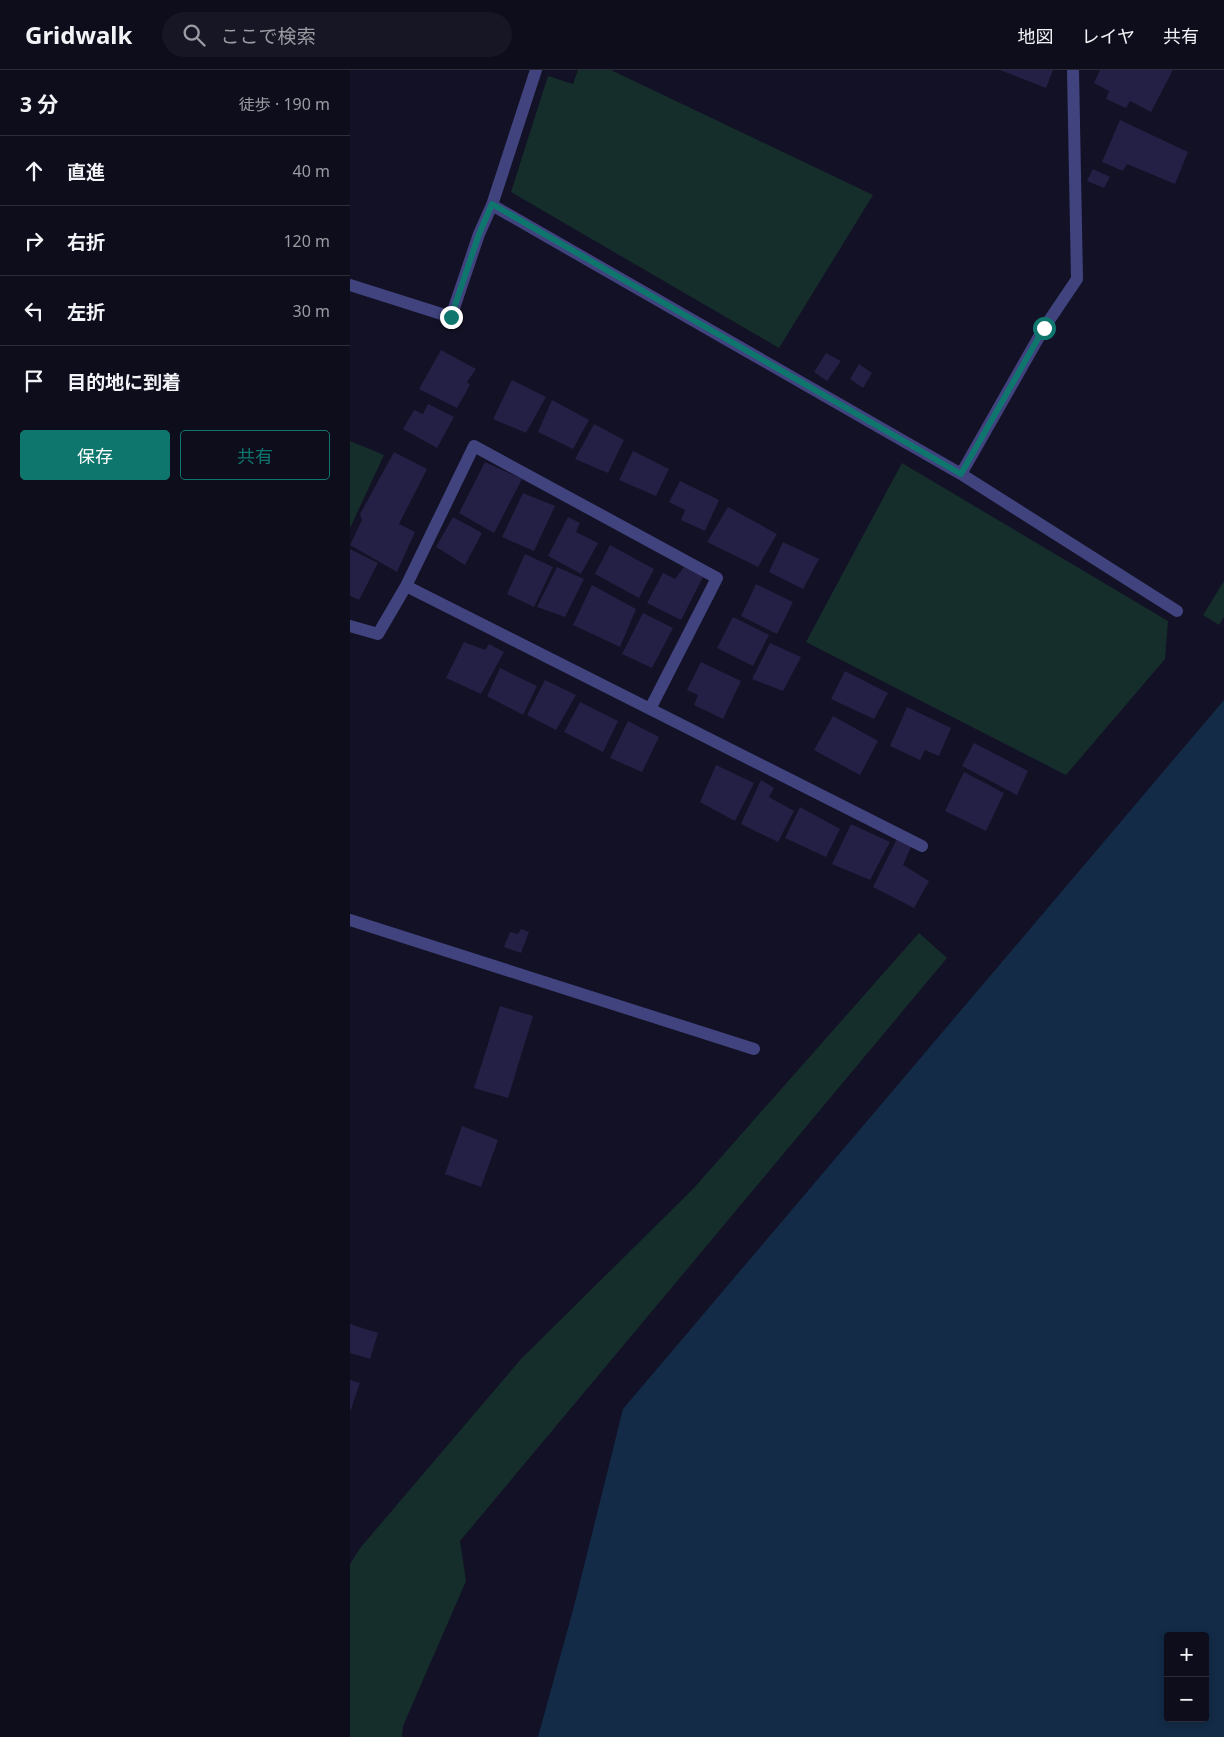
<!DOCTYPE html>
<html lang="ja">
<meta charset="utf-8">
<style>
body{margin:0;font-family:"Noto Sans","Noto Sans JP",sans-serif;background:#171625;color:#f1f3f6}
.controls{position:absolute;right:15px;bottom:15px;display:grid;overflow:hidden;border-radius:5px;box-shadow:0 2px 8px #0003}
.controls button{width:45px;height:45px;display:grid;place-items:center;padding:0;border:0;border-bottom:1px solid #2e2d3b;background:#0e0d1c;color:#f1f3f6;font:25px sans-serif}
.stop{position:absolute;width:15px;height:15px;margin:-11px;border:4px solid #0f766e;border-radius:50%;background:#fff}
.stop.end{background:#0f766e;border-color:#fff;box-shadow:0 1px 5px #0008}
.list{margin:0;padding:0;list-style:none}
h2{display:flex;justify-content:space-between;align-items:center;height:65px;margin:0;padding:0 20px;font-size:21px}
h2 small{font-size:16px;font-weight:400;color:#9b9ca3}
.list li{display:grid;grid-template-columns:32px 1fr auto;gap:15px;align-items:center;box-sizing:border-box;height:70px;padding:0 20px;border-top:1px solid #2e2d3b}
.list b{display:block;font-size:19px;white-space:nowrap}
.list em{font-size:16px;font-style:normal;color:#9b9ca3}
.actions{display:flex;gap:10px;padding:15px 20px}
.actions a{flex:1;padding:11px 0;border:1px solid #0f766e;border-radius:5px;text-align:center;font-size:18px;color:#0f766e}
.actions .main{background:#0f766e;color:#fff}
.icon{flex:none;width:28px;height:28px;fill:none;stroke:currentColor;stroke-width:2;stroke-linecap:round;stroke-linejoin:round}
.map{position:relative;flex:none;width:874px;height:1667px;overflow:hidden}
header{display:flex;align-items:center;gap:30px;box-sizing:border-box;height:70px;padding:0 25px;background:#0e0d1c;border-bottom:1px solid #2e2d3b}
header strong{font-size:24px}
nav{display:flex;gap:28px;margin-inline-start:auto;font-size:18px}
.search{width:350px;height:45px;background:#171625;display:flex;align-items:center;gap:12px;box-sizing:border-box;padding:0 18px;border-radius:28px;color:#9b9ca3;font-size:19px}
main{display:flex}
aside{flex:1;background:#0e0d1c}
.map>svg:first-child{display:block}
.green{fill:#152e2c}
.water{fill:#132b47;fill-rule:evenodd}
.building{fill:#241f44}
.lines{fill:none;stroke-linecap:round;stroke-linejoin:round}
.minor{stroke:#41437f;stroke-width:12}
.route{stroke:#0f766e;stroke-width:6}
</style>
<header>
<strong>Gridwalk</strong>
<div class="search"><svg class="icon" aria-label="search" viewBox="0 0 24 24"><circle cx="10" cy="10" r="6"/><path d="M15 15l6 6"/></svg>ここで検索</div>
<nav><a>地図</a><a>レイヤ</a><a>共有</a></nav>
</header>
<main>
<aside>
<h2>3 分<small>徒歩 · 190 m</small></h2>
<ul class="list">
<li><svg class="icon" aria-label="ahead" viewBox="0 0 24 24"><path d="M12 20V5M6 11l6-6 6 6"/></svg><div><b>直進</b></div><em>40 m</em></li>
<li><svg class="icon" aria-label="right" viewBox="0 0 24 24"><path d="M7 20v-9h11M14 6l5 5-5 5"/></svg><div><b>右折</b></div><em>120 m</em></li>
<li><svg class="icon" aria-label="left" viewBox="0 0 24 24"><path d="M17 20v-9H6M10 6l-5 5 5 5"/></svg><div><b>左折</b></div><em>30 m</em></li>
<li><svg class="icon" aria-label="arrive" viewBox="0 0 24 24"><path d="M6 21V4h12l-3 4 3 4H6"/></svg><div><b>目的地に到着</b></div></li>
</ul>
<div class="actions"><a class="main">保存</a><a>共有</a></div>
</aside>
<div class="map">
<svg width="874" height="1667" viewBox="0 0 874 1667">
<rect width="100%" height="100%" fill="#131125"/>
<path class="green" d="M 228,0 L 261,0 L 523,125 L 429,278 L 161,122 L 198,6 L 223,14 Z
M 0,371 L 34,385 L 0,458 Z
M 552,393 L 818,551 L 815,589 L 716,705 L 456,572 Z
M 874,511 L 874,547 L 869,555 L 853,545 Z
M 569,863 L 597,888 L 110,1471 L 116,1511 L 53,1656 L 52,1667 L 0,1667 L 0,1494 L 11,1477 L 171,1289 L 343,1119 Z"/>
<path class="water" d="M 874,630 L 874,1667 L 188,1667 L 223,1540 L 273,1339 ZM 818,1566 L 855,1566 L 855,1648 L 818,1648 Z"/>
<path class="building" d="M 650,0 L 703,0 L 696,18 Z
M 750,0 L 823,0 L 801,42 L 780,31 L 776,38 L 756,29 L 759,21 L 744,13 Z
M 770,50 L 838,82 L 825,114 L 777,94 L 773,101 L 752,92 Z
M 743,99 L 760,107 L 754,118 L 737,111 Z
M 91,280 L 126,299 L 117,312 L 120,315 L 107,338 L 69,319 Z
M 476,283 L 491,291 L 477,311 L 464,302 Z
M 509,294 L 522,303 L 513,318 L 500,309 Z
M 162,310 L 196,327 L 176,363 L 143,349 Z
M 202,330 L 239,350 L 223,379 L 188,362 Z
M 78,334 L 104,347 L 87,378 L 53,359 L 64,340 L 73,344 Z
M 244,354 L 274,370 L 258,403 L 225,389 Z
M 283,381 L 319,399 L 306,426 L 269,410 Z
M 44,382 L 77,399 L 49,454 L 65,462 L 47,502 L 0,475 L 12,450 L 10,444 Z
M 135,392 L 172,409 L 144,463 L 109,443 Z
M 330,411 L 369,430 L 355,461 L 331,450 L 335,440 L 319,432 Z
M 173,423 L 205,436 L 184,481 L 152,467 Z
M 378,437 L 427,464 L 408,497 L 357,472 Z
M 103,447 L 132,463 L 115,495 L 86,477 Z
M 218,447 L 230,453 L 226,462 L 248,473 L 231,504 L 198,486 Z
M 433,472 L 469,489 L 453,519 L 419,502 Z
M 260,475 L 304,499 L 289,528 L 245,504 Z
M 0,479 L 28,493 L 9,530 L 0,526 Z
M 175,484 L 203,497 L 184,537 L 157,524 Z
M 207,497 L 234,509 L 215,547 L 187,537 Z
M 334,497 L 353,507 L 331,550 L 297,533 L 313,503 L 325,509 Z
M 406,514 L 443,532 L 427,564 L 391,546 Z
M 242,515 L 286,539 L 270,577 L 223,555 Z
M 293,543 L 323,558 L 302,598 L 272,584 Z
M 383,547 L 419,565 L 403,596 L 367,578 Z
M 114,572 L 135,580 L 139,574 L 154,582 L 131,624 L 96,608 Z
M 420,573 L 451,587 L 433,621 L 402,609 Z
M 351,592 L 391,611 L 373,649 L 344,635 L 348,625 L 337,620 Z
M 150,598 L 187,616 L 173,645 L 137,626 Z
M 495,601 L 538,623 L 524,649 L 481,629 Z
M 195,610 L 226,625 L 206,660 L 177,645 Z
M 230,632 L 268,651 L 253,682 L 214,662 Z
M 557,637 L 601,658 L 589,686 L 575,680 L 570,690 L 540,676 Z
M 483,646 L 528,671 L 510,705 L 464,680 Z
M 278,651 L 309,667 L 292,702 L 260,688 Z
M 624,673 L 678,701 L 667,725 L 612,696 Z
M 366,695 L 404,713 L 385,751 L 350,732 Z
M 614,702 L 654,723 L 636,761 L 595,741 Z
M 411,710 L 424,718 L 419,727 L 444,741 L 428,772 L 391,754 Z
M 450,737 L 490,759 L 476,787 L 435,768 Z
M 501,754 L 540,772 L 520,810 L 482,794 Z
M 547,769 L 562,775 L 553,795 L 579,811 L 564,838 L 523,817 Z
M 171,859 L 179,862 L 171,883 L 154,877 L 160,862 L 168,864 Z
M 150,936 L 183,946 L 158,1028 L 124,1018 Z
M 112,1056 L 148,1070 L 131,1117 L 95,1104 Z
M 0,1254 L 28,1263 L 20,1289 L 0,1283 Z
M 0,1310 L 10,1313 L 0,1342 Z"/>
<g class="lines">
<path class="minor" d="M 142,135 L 611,404 L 827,541
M 0,215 L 101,247 L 129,164 L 142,135 L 186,0
M 611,404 L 694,258 L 727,209 L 723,0
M 56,516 L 124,376 L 367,508 L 300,639
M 0,556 L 28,564 L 56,516 L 572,776
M 0,850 L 404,979"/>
</g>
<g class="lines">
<path class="route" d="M 101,247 L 129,164 L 142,134 L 611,404 L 694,258"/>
</g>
</svg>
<div class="controls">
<button>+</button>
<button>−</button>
</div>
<div class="stop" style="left:694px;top:258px"></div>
<div class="stop end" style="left:101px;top:247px"></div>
</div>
</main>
